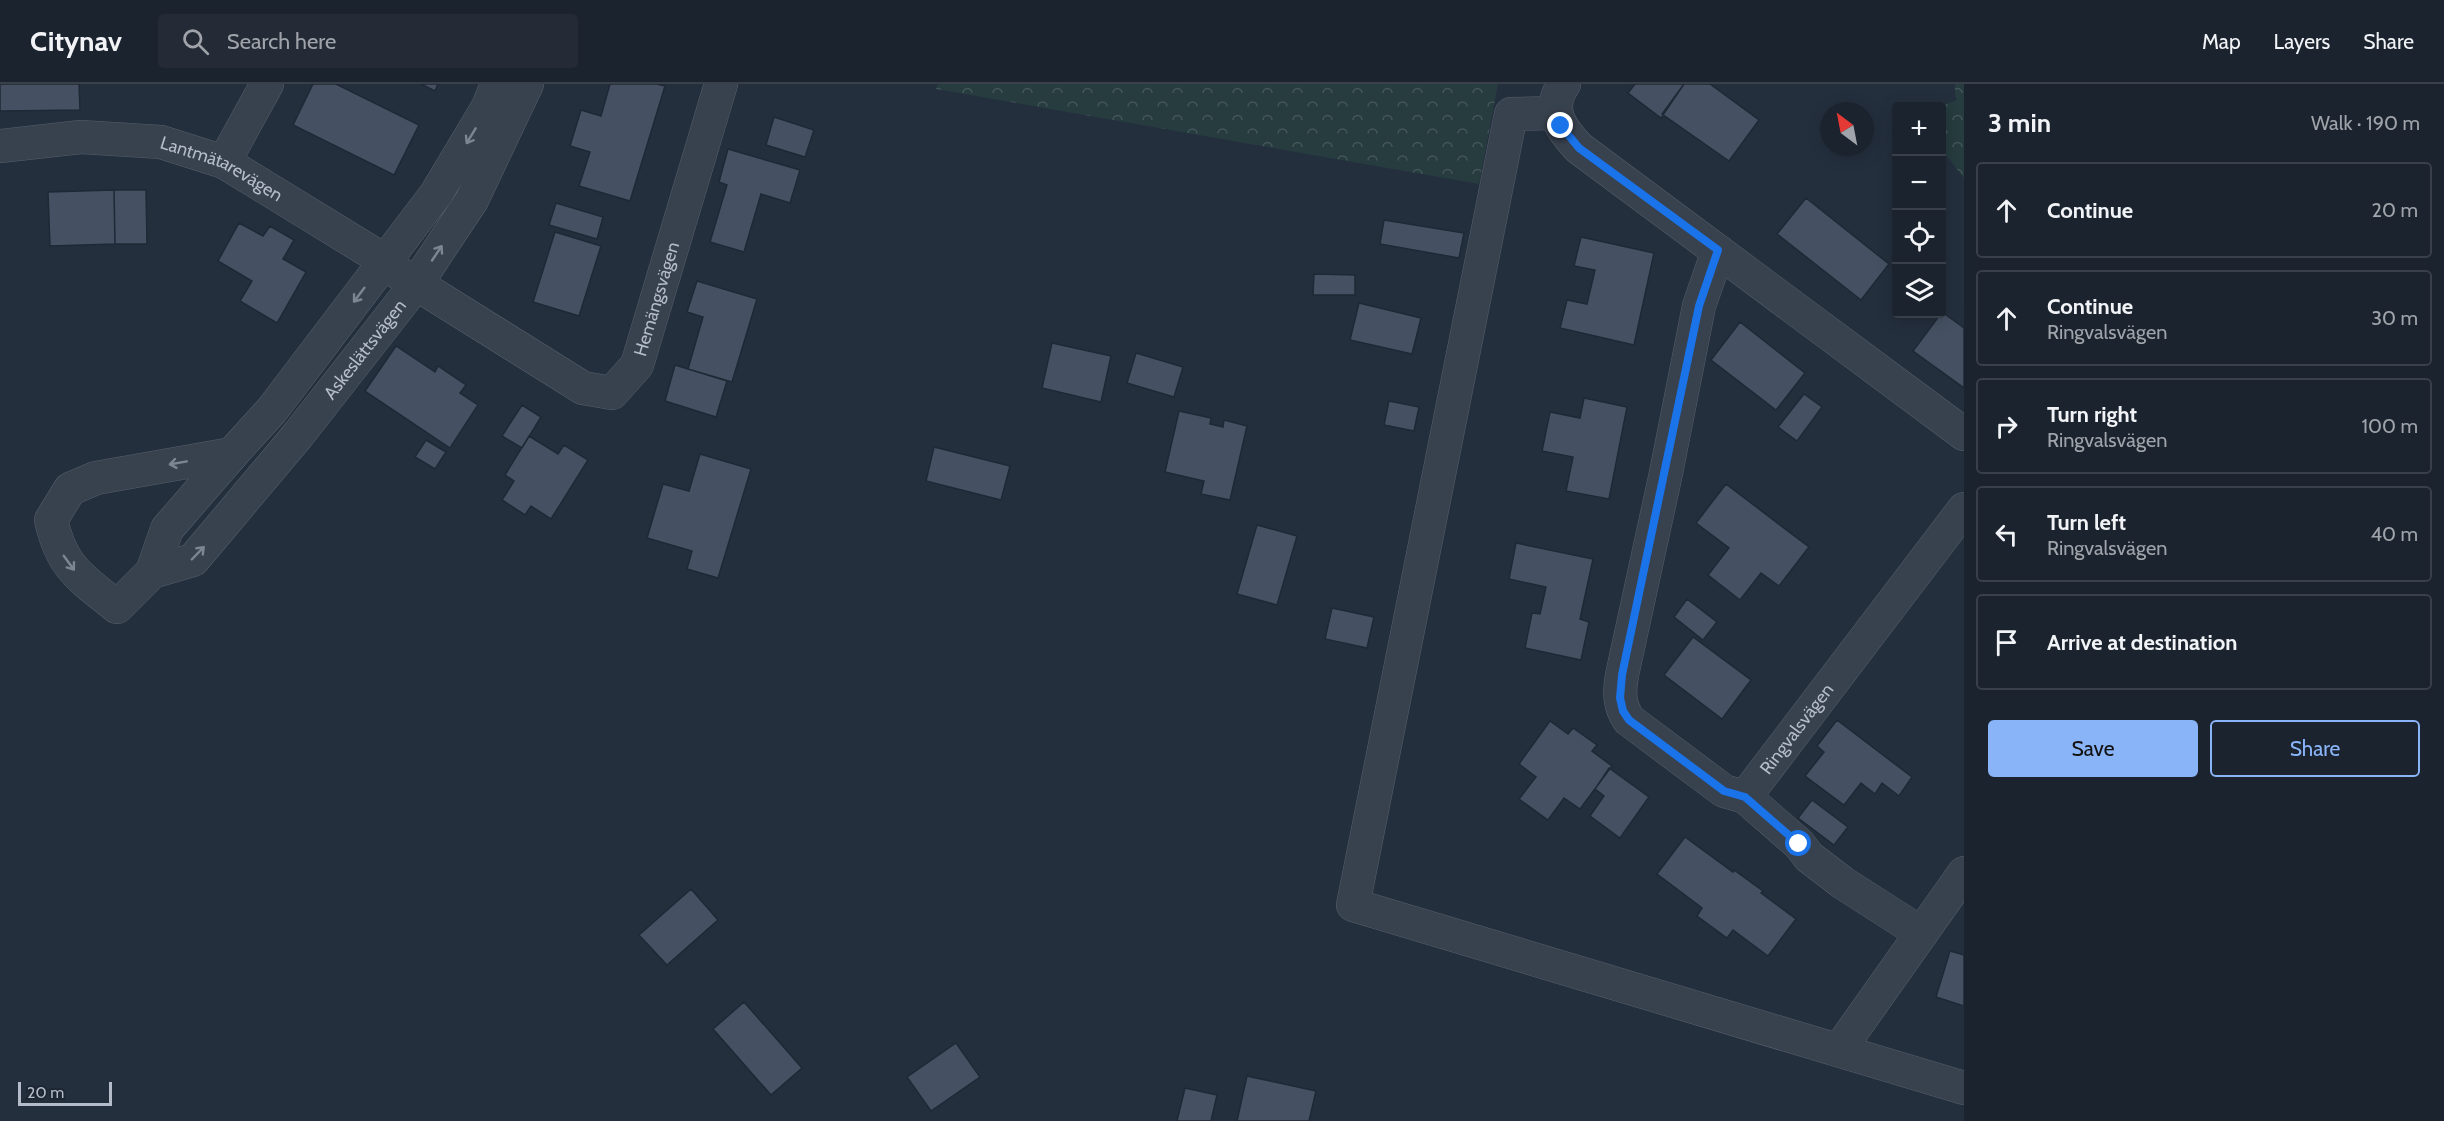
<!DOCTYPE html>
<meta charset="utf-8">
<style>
body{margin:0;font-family:Cabin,sans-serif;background:#242b36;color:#f1f3f6}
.controls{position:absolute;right:18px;top:18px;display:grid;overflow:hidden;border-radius:6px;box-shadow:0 3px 15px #0003}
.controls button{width:54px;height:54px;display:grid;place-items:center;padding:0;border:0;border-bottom:2px solid #39404a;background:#1b232e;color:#f1f3f6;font:30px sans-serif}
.compass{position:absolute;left:1820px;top:18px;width:54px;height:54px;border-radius:50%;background:#1b232e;box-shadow:0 3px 15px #0003;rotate:328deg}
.scale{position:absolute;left:18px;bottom:15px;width:94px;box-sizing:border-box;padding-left:6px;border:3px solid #b4bcc9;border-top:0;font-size:16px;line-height:21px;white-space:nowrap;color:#b4bcc9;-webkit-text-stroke:4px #1d2633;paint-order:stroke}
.stop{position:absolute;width:18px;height:18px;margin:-14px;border:4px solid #1a73e8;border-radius:50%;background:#fff}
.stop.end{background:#1a73e8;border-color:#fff;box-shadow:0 2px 6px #0008}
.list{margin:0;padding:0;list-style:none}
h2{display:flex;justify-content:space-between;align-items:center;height:78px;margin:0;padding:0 24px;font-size:26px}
h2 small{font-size:20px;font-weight:400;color:#a0a4aa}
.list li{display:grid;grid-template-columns:39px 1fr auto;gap:18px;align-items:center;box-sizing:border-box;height:96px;margin:0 12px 12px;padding:0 12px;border:2px solid #39404a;border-radius:6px}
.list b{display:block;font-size:22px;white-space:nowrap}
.list p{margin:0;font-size:20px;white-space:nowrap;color:#a0a4aa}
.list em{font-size:20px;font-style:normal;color:#a0a4aa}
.actions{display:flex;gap:12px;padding:18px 24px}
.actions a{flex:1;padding:14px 0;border:2px solid #8ab4f8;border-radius:6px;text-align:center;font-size:21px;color:#8ab4f8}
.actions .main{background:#8ab4f8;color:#111}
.icon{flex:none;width:33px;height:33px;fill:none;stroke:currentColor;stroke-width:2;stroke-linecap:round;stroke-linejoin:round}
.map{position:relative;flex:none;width:1964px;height:1037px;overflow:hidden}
header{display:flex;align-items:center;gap:36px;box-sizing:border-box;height:84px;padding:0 30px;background:#1b232e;border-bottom:2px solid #39404a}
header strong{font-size:28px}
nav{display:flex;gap:33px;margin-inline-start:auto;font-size:21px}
.search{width:420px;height:54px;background:#242b36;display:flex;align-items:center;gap:15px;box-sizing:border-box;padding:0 21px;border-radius:6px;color:#a0a4aa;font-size:22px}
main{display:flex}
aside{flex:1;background:#1b232e}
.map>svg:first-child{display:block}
.park{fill:url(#park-crowns)}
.building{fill:#455162;stroke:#1f2835;stroke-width:1.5}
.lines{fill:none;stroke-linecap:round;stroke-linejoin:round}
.minor-casing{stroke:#565f6c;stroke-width:34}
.minor{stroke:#38414e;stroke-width:33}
.oneway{stroke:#7c8592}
.route{stroke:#1a73e8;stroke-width:8}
.labels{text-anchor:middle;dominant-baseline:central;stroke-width:5;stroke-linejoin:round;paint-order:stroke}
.street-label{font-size:18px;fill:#b4bcc9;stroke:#1d2633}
</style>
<header>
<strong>Citynav</strong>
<div class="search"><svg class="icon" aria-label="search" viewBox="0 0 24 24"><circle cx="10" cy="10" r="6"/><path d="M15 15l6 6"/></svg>Search here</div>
<nav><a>Map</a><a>Layers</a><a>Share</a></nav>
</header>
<main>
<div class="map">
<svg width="1964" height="1037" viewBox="0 0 1964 1037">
<defs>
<pattern id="park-crowns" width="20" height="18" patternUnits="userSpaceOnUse" patternTransform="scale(1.5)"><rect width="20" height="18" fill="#263c3f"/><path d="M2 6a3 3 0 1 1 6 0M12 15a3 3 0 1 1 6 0" fill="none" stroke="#435659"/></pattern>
</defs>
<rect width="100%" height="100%" fill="#242f3e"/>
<path class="park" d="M 938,0 L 1498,0 L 1479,100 L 936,5 Z
M 1955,0 L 1964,0 L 1964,94 L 1942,66 L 1941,22 L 1957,16 L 1955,10 Z"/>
<path class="building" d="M 0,0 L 79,0 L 80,26 L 0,27 Z
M 313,0 L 336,0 L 419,41 L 394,91 L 293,41 Z
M 421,0 L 438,0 L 435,7 Z
M 610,0 L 657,0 L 665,2 L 630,117 L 579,102 L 590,68 L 570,62 L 581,26 L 601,32 Z
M 1635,0 L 1684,0 L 1661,34 L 1628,9 Z
M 1684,0 L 1710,0 L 1759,36 L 1729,77 L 1662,30 Z
M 774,33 L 814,46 L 805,73 L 766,61 Z
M 728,65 L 800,86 L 790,119 L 761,110 L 744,168 L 710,158 L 727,101 L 719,98 Z
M 114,106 L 146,106 L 147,160 L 115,160 Z
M 114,106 L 115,160 L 50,162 L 48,108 Z
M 1806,114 L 1889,180 L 1861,216 L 1777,150 Z
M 556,119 L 603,133 L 597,155 L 549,141 Z
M 1384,136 L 1464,149 L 1459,174 L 1380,160 Z
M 239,139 L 263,152 L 270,142 L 294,156 L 283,175 L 306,188 L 277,239 L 240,217 L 252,197 L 218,177 Z
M 555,148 L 601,162 L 579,232 L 533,218 Z
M 1581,153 L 1654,169 L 1634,261 L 1560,244 L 1567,216 L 1587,220 L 1595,186 L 1574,182 Z
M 1314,190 L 1355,191 L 1355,211 L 1313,211 Z
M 697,197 L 757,215 L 732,298 L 688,285 L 703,233 L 687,228 Z
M 1359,219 L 1421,234 L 1412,270 L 1350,256 Z
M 1942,228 L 1964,244 L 1964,304 L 1913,267 Z
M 1740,238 L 1805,289 L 1776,326 L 1711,276 Z
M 1052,259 L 1111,272 L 1101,318 L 1042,304 Z
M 396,262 L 435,288 L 438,282 L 466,301 L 460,309 L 478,321 L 450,364 L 365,307 Z
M 1136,269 L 1183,283 L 1174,313 L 1127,299 Z
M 675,281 L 727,297 L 716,333 L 665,317 Z
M 1804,310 L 1822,323 L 1797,357 L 1778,343 Z
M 1584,314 L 1627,323 L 1609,415 L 1566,407 L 1573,373 L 1542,367 L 1550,328 L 1580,334 Z
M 1389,317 L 1419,323 L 1414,347 L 1384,341 Z
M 522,321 L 541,333 L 522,364 L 502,352 Z
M 1179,327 L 1211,334 L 1210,340 L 1223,343 L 1224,336 L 1247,342 L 1230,416 L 1201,410 L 1204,397 L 1165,388 Z
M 529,352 L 558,370 L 564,361 L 588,376 L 551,435 L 531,422 L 525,431 L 502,416 L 514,397 L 505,391 Z
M 426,356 L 446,368 L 435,385 L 415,373 Z
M 934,363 L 1010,382 L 1001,416 L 926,397 Z
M 700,370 L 751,385 L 718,494 L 687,485 L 692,467 L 647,454 L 663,400 L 689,407 Z
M 1726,400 L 1809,463 L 1779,502 L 1761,489 L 1740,516 L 1708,491 L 1729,464 L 1696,439 Z
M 1257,441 L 1297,452 L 1277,521 L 1237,510 Z
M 1516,459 L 1593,475 L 1580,535 L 1589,538 L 1581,576 L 1525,564 L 1532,529 L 1540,530 L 1546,503 L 1509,495 Z
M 1687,515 L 1717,538 L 1703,556 L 1674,533 Z
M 1332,524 L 1374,533 L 1367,564 L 1325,555 Z
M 1693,553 L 1751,596 L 1722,635 L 1664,591 Z
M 1837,636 L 1912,693 L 1899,712 L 1882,699 L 1875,710 L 1861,699 L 1844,721 L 1805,692 L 1824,668 L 1817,662 Z
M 1550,637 L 1568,650 L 1573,644 L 1597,661 L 1592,667 L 1612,682 L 1580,725 L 1564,714 L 1548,736 L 1519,715 L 1536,693 L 1519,680 Z
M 1609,684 L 1649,713 L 1620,754 L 1590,732 L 1604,712 L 1595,705 Z
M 1812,716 L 1848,743 L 1834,761 L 1798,734 Z
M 1685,753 L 1733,788 L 1734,786 L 1763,807 L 1761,809 L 1796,835 L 1768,872 L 1733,846 L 1727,854 L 1697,832 L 1702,824 L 1657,790 Z
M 691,805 L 718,836 L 667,881 L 639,851 Z
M 1950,867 L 1964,871 L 1964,922 L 1936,913 Z
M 744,918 L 802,984 L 771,1011 L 713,945 Z
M 956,959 L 980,993 L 931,1027 L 907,993 Z
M 1247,992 L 1316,1007 L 1309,1037 L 1237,1037 Z
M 1185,1004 L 1217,1011 L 1211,1037 L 1177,1037 Z"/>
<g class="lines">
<defs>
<g id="minor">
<path id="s1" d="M 497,0 L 488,23 L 436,110 L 272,326 L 232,370 L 96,394 L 70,405 L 51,436 C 62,484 80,493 117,523 L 152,488 L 193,476 L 298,351 L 417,199 L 472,116 L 527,0"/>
<path d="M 1564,0 C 1546,25 1561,45 1579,64 L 1964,350"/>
<path d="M 1555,29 L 1511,30 L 1353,821 L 1964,1004"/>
<path id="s2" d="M 0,62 L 81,53 L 161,58 L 224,78 L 374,170 L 383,179 L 583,304 L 612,309 L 637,281 L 721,0"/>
<path d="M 224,78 L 267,0"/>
<path id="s3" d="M 1718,167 L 1699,222 L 1666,389 L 1622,591 C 1619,608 1619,622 1629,636 L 1724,707 L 1745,713 L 1964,425"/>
<path d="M 152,488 L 167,445 L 232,370"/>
<path d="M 1745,713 L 1799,760 L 1809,773 L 1843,799 L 1921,849"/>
<path d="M 1839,966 L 1964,789"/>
</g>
</defs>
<use href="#minor" class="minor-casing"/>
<use href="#minor" class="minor"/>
</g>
<defs><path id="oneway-shaft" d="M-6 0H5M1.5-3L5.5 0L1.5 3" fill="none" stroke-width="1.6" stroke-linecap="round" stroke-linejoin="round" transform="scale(1.5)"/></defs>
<g class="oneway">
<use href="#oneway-shaft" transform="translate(471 52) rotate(121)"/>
<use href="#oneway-shaft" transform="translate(437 169) rotate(-56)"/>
<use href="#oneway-shaft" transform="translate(359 211) rotate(127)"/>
<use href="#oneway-shaft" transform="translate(178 379) rotate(170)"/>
<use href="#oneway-shaft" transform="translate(198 469) rotate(-46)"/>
<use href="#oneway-shaft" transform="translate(69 479) rotate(54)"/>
</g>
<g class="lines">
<path class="route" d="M 1561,42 L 1579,64 L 1718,166 L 1699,222 L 1622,591 L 1620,614 L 1623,627 L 1629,636 L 1724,707 L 1745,713 L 1799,760"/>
</g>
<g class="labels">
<g class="street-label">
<text stroke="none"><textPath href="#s2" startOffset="228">Lantmätarevägen</textPath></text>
<text stroke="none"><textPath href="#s2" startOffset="788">Hemängsvägen</textPath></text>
<text stroke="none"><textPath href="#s1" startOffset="1136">Askeslättsvägen</textPath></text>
<text stroke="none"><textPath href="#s3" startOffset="708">Ringvalsvägen</textPath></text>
</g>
</g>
</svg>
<div class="controls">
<button>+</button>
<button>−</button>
<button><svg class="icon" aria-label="locate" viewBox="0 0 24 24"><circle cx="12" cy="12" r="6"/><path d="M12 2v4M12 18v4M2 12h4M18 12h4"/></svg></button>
<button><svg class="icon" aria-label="layers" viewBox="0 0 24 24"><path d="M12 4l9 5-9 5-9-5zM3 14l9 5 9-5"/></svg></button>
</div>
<svg class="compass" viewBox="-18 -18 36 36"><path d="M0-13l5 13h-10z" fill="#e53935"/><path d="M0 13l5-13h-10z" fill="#a0a4aa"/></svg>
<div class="scale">20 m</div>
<div class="stop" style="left:1799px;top:760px"></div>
<div class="stop end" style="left:1561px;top:42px"></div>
</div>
<aside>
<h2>3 min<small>Walk · 190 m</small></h2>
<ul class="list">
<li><svg class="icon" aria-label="ahead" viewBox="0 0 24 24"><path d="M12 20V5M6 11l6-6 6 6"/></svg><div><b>Continue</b></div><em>20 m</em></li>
<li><svg class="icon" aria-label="ahead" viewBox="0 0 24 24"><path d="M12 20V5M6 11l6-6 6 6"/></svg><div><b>Continue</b><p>Ringvalsvägen</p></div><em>30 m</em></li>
<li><svg class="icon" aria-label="right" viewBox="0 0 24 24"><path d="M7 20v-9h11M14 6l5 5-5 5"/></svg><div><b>Turn right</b><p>Ringvalsvägen</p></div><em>100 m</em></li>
<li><svg class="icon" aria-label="left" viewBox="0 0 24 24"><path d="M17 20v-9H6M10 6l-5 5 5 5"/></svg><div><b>Turn left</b><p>Ringvalsvägen</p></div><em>40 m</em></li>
<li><svg class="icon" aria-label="arrive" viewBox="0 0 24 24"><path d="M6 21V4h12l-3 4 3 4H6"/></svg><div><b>Arrive at destination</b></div></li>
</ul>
<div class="actions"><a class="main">Save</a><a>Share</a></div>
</aside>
</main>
